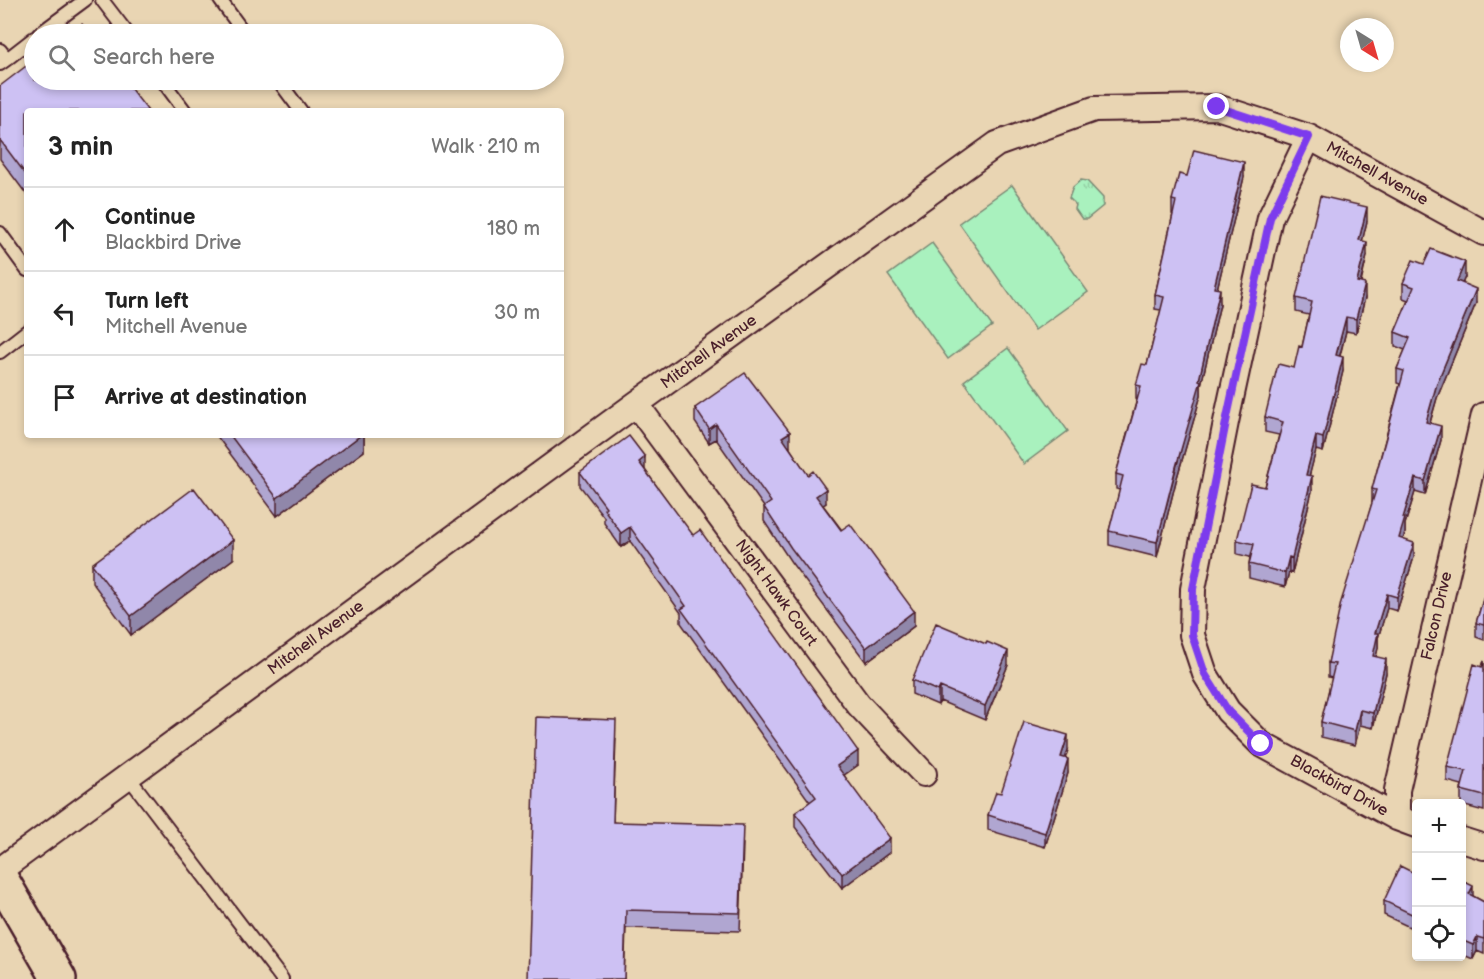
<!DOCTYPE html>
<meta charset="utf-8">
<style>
body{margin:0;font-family:"Balsamiq Sans",sans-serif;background:#f6f6f6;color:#222}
.controls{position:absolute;right:18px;bottom:18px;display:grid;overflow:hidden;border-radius:6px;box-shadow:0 3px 9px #0003}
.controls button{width:54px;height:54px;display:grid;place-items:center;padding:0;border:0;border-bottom:2px solid #e0e0e0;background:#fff;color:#222;font:30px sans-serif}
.compass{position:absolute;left:1340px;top:18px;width:54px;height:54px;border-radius:50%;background:#fff;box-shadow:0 3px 9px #0003;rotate:143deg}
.stop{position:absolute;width:18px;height:18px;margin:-14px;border:4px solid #7c3aed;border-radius:50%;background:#fff}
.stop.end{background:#7c3aed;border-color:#fff;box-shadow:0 2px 6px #0008}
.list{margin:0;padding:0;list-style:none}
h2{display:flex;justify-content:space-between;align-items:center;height:78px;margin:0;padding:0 24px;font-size:26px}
h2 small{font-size:20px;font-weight:400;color:#767676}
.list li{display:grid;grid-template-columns:39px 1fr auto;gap:18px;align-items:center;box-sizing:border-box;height:84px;padding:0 24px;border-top:2px solid #e0e0e0}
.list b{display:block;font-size:22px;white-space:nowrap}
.list p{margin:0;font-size:20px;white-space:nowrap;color:#767676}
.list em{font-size:20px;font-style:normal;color:#767676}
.icon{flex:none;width:33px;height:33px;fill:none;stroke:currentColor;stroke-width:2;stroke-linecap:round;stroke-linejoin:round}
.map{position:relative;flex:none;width:1484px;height:979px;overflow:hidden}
.search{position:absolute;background:#fff;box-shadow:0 3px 9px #0003;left:24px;top:24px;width:540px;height:66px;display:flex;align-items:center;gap:15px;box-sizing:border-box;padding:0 21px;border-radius:33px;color:#767676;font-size:22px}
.panel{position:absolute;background:#fff;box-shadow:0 3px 9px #0003;left:24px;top:108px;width:540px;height:330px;border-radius:6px}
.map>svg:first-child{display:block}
.grass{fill:url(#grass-tufts);stroke:#7a8874;stroke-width:1.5}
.garden{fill:#a9f1be;stroke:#7a8874;stroke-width:1.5}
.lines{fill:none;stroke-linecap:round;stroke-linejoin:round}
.lane-casing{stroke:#4a1f2b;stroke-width:16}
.street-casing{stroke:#4a1f2b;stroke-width:28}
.secondary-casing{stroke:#4a1f2b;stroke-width:38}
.lane{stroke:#e9d5b3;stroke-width:12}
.street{stroke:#e9d5b3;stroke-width:24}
.secondary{stroke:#e9d5b3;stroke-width:33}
.wall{fill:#b0a6d1;stroke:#4a1f2b;stroke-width:1.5}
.shaded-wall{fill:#9087aa;stroke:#4a1f2b;stroke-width:1.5}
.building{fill:#cdc1f3;stroke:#4a1f2b;stroke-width:1.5}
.route{stroke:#7c3aed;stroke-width:8}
.labels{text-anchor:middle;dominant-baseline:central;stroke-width:5;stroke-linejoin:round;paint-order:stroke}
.street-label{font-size:16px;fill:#4a1f2b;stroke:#e9d5b3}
</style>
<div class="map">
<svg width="1484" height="979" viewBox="0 0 1484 979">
<defs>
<pattern id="grass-tufts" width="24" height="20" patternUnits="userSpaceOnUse" patternTransform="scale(1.5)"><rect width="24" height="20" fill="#a9f1be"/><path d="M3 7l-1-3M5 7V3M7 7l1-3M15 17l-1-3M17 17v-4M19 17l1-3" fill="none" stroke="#93cea3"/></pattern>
</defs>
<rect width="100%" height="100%" fill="#e9d5b3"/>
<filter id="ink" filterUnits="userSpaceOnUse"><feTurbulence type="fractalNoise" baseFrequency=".0167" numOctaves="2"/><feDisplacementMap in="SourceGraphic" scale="12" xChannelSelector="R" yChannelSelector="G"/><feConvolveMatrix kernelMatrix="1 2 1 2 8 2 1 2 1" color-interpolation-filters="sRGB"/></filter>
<g filter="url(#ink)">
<path class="grass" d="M 1081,180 L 1087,181 L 1103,198 L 1103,206 L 1087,219 L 1082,219 L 1075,209 L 1076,205 L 1069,198 L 1073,187 Z"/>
<path class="garden" d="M 1012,185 L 1088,292 L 1035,330 L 959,223 Z
M 932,243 L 992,326 L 948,359 L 888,275 Z
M 1008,348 L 1068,431 L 1024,464 L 964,381 Z"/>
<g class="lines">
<defs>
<path id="lane" d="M 102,0 L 128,34
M 220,0 L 245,34
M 39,34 L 85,0
M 0,50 L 7,59 L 0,64
M 7,59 L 34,38
M 162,80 L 185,111
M 278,80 L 301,111
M 0,233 L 27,270
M 0,352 L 27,331
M 127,775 L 282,979"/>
<path id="street" d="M 1309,137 L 1270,218 L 1226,422 L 1193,589 L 1192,635 L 1205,674 L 1228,711 L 1261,744 L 1397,818 L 1416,825
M 636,404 L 858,704 L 924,774
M 1397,818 L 1397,790 L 1484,415
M 1462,840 L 1484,847
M 0,870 L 636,404 L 997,144 L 1094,109 L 1217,107 L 1309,137 L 1484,233"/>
<path id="secondary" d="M 0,877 L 59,979"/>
</defs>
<use href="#lane" class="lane-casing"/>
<use href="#street" class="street-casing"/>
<use href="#secondary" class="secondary-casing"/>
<use href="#lane" class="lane"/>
<use href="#street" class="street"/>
<use href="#secondary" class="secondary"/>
</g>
<path class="wall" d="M 0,86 L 27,111 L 27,195 L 0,159 Z
M 1187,176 L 1244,177 L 1217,289 L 1220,304 L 1201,385 L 1201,395 L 1176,481 L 1157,557 L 1109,545 L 1109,531 L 1120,490 L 1116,489 L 1116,474 L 1137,399 L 1136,399 L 1136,385 L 1147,365 L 1161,310 L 1155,309 L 1155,295 L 1173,214 L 1172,214 L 1172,200 Z
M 1367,221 L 1362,241 L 1367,256 L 1361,283 L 1365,298 L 1356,333 L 1346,331 L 1340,356 L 1343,371 L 1323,452 L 1316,450 L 1309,476 L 1312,491 L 1292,573 L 1289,572 L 1285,587 L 1249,578 L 1249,564 L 1250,557 L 1237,554 L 1237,540 L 1265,487 L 1279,435 L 1265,432 L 1265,417 L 1294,368 L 1302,347 L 1309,315 L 1296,312 L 1296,298 Z
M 1424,264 L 1465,277 L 1462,283 L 1476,303 L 1437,398 L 1430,423 L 1441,440 L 1425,495 L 1415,492 L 1405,524 L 1405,533 L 1403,539 L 1414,557 L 1397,611 L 1387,608 L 1378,638 L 1378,648 L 1376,656 L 1386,673 L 1373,728 L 1360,725 L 1355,745 L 1321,737 L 1321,722 L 1332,678 L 1328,677 L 1328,663 L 1372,503 L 1372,489 L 1400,384 L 1397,383 L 1397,369 L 1405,350 L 1395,346 L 1395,332 L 1408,300 L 1403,298 L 1403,283 Z
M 695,408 L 790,446 L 789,447 L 826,503 L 823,505 L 914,626 L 866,662 L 791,562 L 764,521 L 764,507 L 716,439 L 709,443 L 695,422 Z
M 216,435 L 364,435 L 364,451 L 277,516 Z
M 645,470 L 858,765 L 844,775 L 890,852 L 842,888 L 795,827 L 795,813 L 810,802 L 681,623 L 681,613 L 630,541 L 621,547 L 604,523 L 604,517 L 580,486 L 580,472 Z
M 233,559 L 131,635 L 92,582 L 92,564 Z
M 1484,596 L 1484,640 L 1476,637 L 1476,623 Z
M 1484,661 L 1484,811 L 1461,805 L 1461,790 L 1462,785 L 1447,781 L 1447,767 Z
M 1008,665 L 985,720 L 940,701 L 938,705 L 912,694 L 912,680 Z
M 616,738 L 613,822 L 743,844 L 740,931 L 626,928 L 624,979 L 528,979 Z
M 1068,750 L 1065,758 L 1068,773 L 1045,847 L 988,830 L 988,815 L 1001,793 Z
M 1416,874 L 1416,930 L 1384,915 L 1384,901 Z
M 1461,880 L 1473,896 L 1484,902 L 1484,954 L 1477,951 L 1473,959 L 1461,954 Z"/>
<path class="shaded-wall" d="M 1244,162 L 1244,177 L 1214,302 L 1214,288 Z
M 1367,207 L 1367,221 L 1359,255 L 1359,240 Z
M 1367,242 L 1367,256 L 1357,296 L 1357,282 Z
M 1465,262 L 1465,277 L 1457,295 L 1457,281 Z
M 1365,284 L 1365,298 L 1356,333 L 1356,319 Z
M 1220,289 L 1220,304 L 1201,385 L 1201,395 L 1176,481 L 1157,557 L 1157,542 L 1199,380 Z
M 1476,289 L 1476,303 L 1437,398 L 1426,436 L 1426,422 L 1437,383 Z
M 1346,317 L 1346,331 L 1336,370 L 1336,355 Z
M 1343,357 L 1343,371 L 1323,452 L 1323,438 Z
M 716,424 L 716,439 L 709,443 L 709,429 Z
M 1441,426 L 1441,440 L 1425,495 L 1425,481 Z
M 790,432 L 790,446 L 782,451 L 782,437 Z
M 361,435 L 364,435 L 364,451 L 277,516 L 277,498 Z
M 1316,436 L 1316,450 L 1306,489 L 1306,475 Z
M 645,457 L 645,472 L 639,462 Z
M 1312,476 L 1312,491 L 1292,573 L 1292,558 Z
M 1415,478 L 1415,492 L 1405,524 L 1405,533 L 1399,552 L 1399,538 L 1403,518 Z
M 826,489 L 826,503 L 816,510 L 816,496 Z
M 630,527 L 630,541 L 621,547 L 621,533 Z
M 233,540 L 233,559 L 131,635 L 131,616 Z
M 1414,543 L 1414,557 L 1397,611 L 1397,597 Z
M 1289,557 L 1289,572 L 1285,587 L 1285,573 Z
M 1387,594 L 1387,608 L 1378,638 L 1378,648 L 1373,670 L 1373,656 L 1375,633 Z
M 914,611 L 914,626 L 866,662 L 866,648 Z
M 1008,651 L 1008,665 L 985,720 L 985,706 Z
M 1386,659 L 1386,673 L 1373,728 L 1373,713 Z
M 940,687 L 940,701 L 938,705 L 938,691 Z
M 1360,710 L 1360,725 L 1355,745 L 1355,731 Z
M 1068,735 L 1068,750 L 1061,771 L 1061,757 Z
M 858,751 L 858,765 L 837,780 L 837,766 Z
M 1068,759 L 1068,773 L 1045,847 L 1045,833 Z
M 890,838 L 890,852 L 842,888 L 842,874 Z
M 1473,886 L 1473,900 L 1469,894 Z
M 1477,937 L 1477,951 L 1473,959 L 1473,945 Z"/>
<path class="building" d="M 82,24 L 90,34 L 69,34 Z
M 34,60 L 34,80 L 124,80 L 148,111 L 27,111 L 27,176 L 0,140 L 0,86 Z
M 1194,150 L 1244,162 L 1214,288 L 1220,289 L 1199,380 L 1201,381 L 1176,467 L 1157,542 L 1109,531 L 1123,476 L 1116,474 L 1141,386 L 1136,385 L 1142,364 L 1147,365 L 1164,297 L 1155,295 L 1176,201 L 1172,200 L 1179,174 L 1187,176 Z
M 1320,196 L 1367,207 L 1359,240 L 1367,242 L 1357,282 L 1365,284 L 1356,319 L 1346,317 L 1336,355 L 1343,357 L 1323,438 L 1316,436 L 1306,475 L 1312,476 L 1292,558 L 1289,557 L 1285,573 L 1249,564 L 1254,544 L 1237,540 L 1251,484 L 1265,487 L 1283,422 L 1265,417 L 1278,364 L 1294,368 L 1299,346 L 1302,347 L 1312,302 L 1296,298 Z
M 1431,249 L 1465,262 L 1457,281 L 1476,289 L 1437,383 L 1426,422 L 1441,426 L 1425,481 L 1415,478 L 1403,518 L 1405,518 L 1399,538 L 1414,543 L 1397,597 L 1387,594 L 1375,633 L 1378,633 L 1373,656 L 1386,659 L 1373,713 L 1360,710 L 1355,731 L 1321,722 L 1335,664 L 1328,663 L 1341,602 L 1376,490 L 1372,489 L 1404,371 L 1397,369 L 1410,338 L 1395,332 L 1414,287 L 1403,283 L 1413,260 L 1424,264 Z
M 745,373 L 790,432 L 782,437 L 808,475 L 813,471 L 826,489 L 816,496 L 841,530 L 850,524 L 914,611 L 866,648 L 791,548 L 764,507 L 771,502 L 716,424 L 709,429 L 695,408 Z
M 230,435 L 361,435 L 277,498 Z
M 629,436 L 645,457 L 639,462 L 693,535 L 700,530 L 858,751 L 837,766 L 890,838 L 842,874 L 795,813 L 816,797 L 681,609 L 686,606 L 630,527 L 621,533 L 604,509 L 606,507 L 580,472 Z
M 194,488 L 233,540 L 131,616 L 92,564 Z
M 1484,596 L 1484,625 L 1476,623 Z
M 936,623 L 986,644 L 987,642 L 1008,651 L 985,706 L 940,687 L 938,691 L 912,680 Z
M 1484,661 L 1484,796 L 1461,790 L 1466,771 L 1447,767 L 1474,664 L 1482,667 Z
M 536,717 L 616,720 L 613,822 L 743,825 L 740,913 L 626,910 L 624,979 L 528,979 Z
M 1024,722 L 1068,735 L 1061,757 L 1068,759 L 1045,833 L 988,815 L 996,792 L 1001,793 Z
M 1400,866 L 1416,874 L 1416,916 L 1384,901 Z
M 1461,880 L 1473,886 L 1469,894 L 1484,902 L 1484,939 L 1477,937 L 1473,945 L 1461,940 Z"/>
</g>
<g class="lines" filter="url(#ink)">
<path class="route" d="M 1217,107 L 1309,137 L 1270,218 L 1226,422 L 1193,589 L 1192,635 L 1205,674 L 1228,711 L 1261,744"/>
</g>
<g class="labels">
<g class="street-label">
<text transform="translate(1377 174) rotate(29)">Mitchell Avenue</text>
<text transform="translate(709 352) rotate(-36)">Mitchell Avenue</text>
<text transform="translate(776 593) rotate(54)">Night Hawk Court</text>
<text transform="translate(1437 616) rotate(-77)">Falcon Drive</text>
<text transform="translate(316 638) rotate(-36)">Mitchell Avenue</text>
<text transform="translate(1339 786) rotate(29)">Blackbird Drive</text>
</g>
</g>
</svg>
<div class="controls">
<button>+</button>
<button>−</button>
<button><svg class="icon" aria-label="locate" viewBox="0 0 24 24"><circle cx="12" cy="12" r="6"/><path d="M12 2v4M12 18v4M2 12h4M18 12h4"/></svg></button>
</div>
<svg class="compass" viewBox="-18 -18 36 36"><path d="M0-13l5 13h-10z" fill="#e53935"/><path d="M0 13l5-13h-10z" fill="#767676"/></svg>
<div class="stop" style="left:1261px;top:744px"></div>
<div class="stop end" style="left:1217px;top:107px"></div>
<div class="search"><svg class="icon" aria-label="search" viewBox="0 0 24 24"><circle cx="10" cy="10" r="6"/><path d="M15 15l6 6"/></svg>Search here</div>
<section class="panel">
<h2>3 min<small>Walk · 210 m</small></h2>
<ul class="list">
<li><svg class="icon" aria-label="ahead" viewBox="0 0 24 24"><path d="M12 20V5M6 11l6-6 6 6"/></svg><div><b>Continue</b><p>Blackbird Drive</p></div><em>180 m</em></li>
<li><svg class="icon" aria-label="left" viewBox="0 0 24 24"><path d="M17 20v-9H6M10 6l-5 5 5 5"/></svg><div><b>Turn left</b><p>Mitchell Avenue</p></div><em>30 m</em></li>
<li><svg class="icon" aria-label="arrive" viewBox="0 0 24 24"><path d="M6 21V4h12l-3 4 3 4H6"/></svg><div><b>Arrive at destination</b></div></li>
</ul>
</section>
</div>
